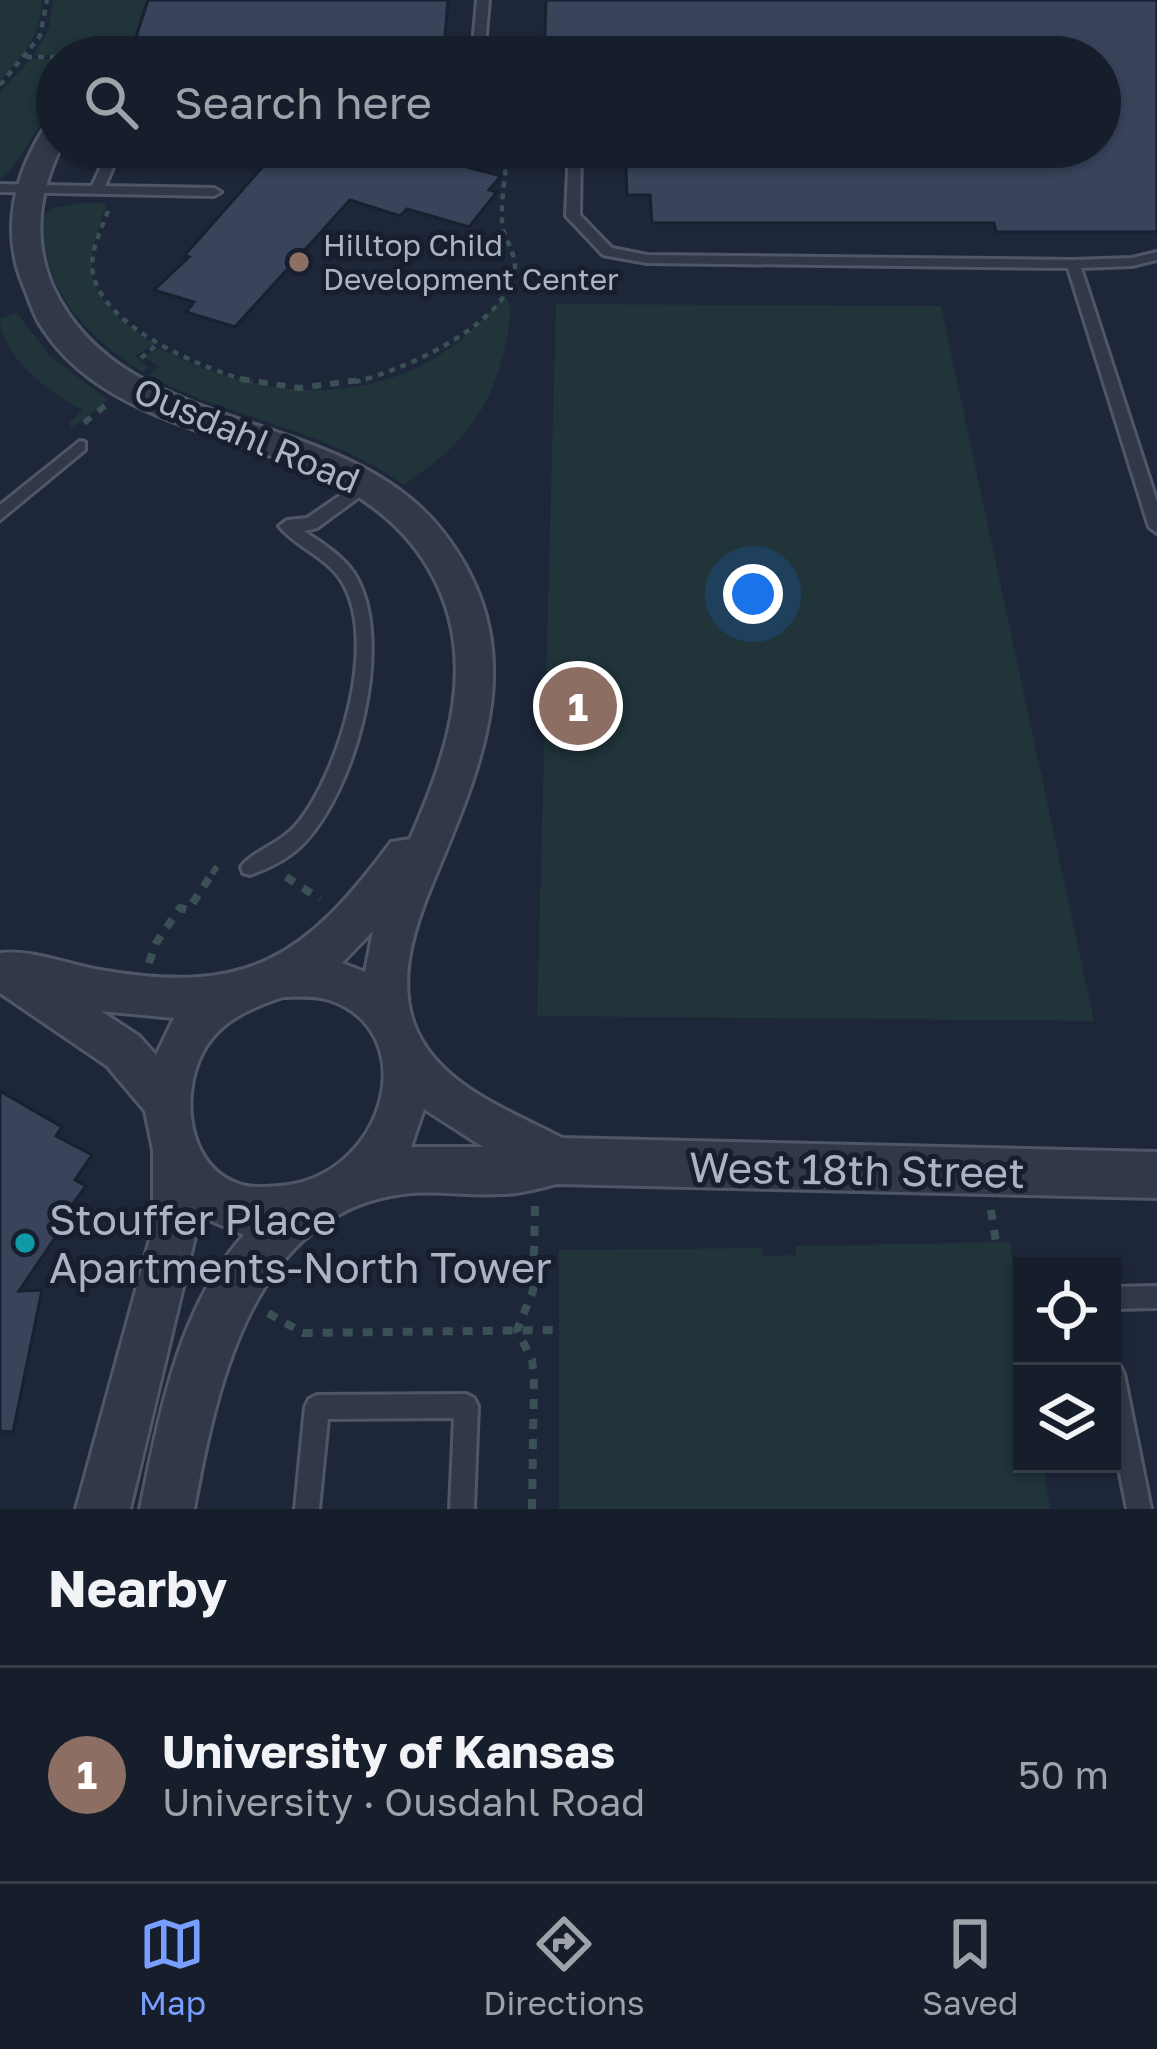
<!DOCTYPE html>
<meta charset="utf-8">
<style>
body{margin:0;font-family:"Golos Text",sans-serif;background:#232a37;color:#f1f3f6}
.controls{position:absolute;right:36px;bottom:36px;display:grid;overflow:hidden;border-radius:0px;box-shadow:0 3px 9px #0004}
.controls button{width:108px;height:108px;display:grid;place-items:center;padding:0;border:0;border-bottom:3px solid #353b47;background:#161d2b;color:#f1f3f6;font:60px sans-serif}
.you{position:absolute;left:753px;top:594px;width:42px;height:42px;margin:-30px;border:9px solid #fff;border-radius:50%;background:#1a73e8;box-shadow:0 0 0 18px #1a73e833}
.badge{display:grid;place-items:center;width:78px;height:78px;border-radius:50%;background:#789eff;color:#fff;font-size:39px;font-weight:700}
.pin{position:absolute;translate:-50% -50%;border:6px solid #fff;box-shadow:0 3px 12px #0006}
.list{margin:0;padding:0;list-style:none}
h2{display:flex;justify-content:space-between;align-items:center;height:156px;margin:0;padding:0 48px;font-size:51px}
h2 small{font-size:39px;font-weight:400;color:#9ea2a9}
.list li{display:grid;grid-template-columns:78px 1fr auto;gap:36px;align-items:center;box-sizing:border-box;height:216px;padding:0 48px;border-top:3px solid #353b47}
.list b{display:block;font-size:45px;white-space:nowrap}
.list p{margin:0;font-size:39px;white-space:nowrap;color:#9ea2a9}
.list em{font-size:39px;font-style:normal;color:#9ea2a9}
.icon{flex:none;width:66px;height:66px;fill:none;stroke:currentColor;stroke-width:2;stroke-linecap:round;stroke-linejoin:round}
.map{position:relative;flex:none;width:1157px;height:1509px;overflow:hidden}
.search{position:absolute;background:#161d2b;box-shadow:0 3px 9px #0004;left:36px;right:36px;top:36px;height:132px;display:flex;align-items:center;gap:30px;box-sizing:border-box;padding:0 42px;border-radius:66px;color:#9ea2a9;font-size:45px}
.sheet{height:372px;background:#161d2b}
nav{display:flex;justify-content:space-around;align-items:center;box-sizing:border-box;height:168px;border-top:3px solid #353b47;background:#161d2b;font-size:33px;color:#9ea2a9}
nav a{display:grid;justify-items:center;gap:6px}
nav .on{color:#789eff}
.map>svg:first-child{display:block}
.green{fill:#20343a}
.building{fill:#39435a;stroke:#192030;stroke-width:3}
.lines{fill:none;stroke-linecap:round;stroke-linejoin:round}
.lane-casing{stroke:#4f5667;stroke-width:6}
.street-casing{stroke:#4f5667;stroke-width:6}
.path-far2{stroke:#3a5055;stroke-width:4.5;stroke-dasharray:6 6;stroke-linecap:butt}
.path-far1{stroke:#3a5055;stroke-width:6;stroke-dasharray:9 9;stroke-linecap:butt}
.path{stroke:#3a5055;stroke-width:8;stroke-dasharray:10 10;stroke-linecap:butt}
.lane{fill:#313949;fill-rule:evenodd}
.street{fill:#313949;fill-rule:evenodd}
.education-dot{fill:#8d6e63;stroke:#171e2e;stroke-width:4.5}
.culture-dot{fill:#0f9aa8;stroke:#171e2e;stroke-width:4.5}
.labels{text-anchor:middle;dominant-baseline:central;stroke-width:10;stroke-linejoin:round;paint-order:stroke}
.far-poi-label{font-size:30px;fill:#abb3c6;stroke:#171e2e;text-anchor:start}
.street-label{font-size:36px;fill:#abb3c6;stroke:#171e2e}
.near-street-label{font-size:42px;fill:#abb3c6;stroke:#171e2e}
.near-poi-label{font-size:42px;fill:#abb3c6;stroke:#171e2e;text-anchor:start}
</style>
<div class="map">
<svg width="1157" height="1509" viewBox="0 0 1157 1509">
<rect width="100%" height="100%" fill="#1e2739"/>
<path class="green" d="M 0,0 L 42,0 C 42,33 22,58 0,81 Z
M 53,0 L 148,0 L 134,43 L 124,43 L 123,51 L 141,52 L 140,55 L 34,55 L 49,28 Z
M 175,49 L 400,49 L 378,56 L 172,57 Z
M 31,59 L 57,59 L 57,106 C 33,128 21,163 0,179 L 0,92 Z
M 78,203 L 107,203 C 80,278 86,297 154,344 L 135,356 L 149,368 L 143,372 C 83,335 43,290 42,217 L 52,208 Z
M 502,298 L 507,299 L 511,310 C 501,394 475,438 404,485 C 326,429 232,420 149,376 L 159,367 L 145,357 L 159,348 C 277,411 412,411 502,298 Z
M 556,304 L 941,306 L 1094,1021 L 537,1016 Z
M 17,313 L 49,355 L 108,400 L 72,428 L 69,423 L 83,410 C 51,394 0,356 0,318 Z
M 1010,1242 L 1022,1341 L 1022,1464 L 1043,1464 L 1050,1509 L 559,1509 L 559,1250 L 761,1248 L 763,1256 L 796,1255 L 796,1246 Z"/>
<path class="building" d="M 148,0 L 448,0 L 444,49 L 422,49 L 410,41 L 401,49 L 172,49 L 159,42 L 152,49 L 132,49 Z
M 546,0 L 1157,0 L 1157,232 L 996,232 L 994,223 L 652,223 L 650,195 L 627,195 L 625,147 L 1100,147 L 1100,57 L 544,57 Z
M 280,147 L 392,147 L 501,176 L 489,190 L 497,192 L 469,227 L 407,209 L 400,216 L 350,200 L 235,327 L 186,312 L 194,302 L 154,290 L 189,257 L 184,256 Z
M 0,1091 L 62,1127 L 56,1136 L 92,1155 L 75,1180 L 86,1186 L 70,1208 L 74,1210 L 19,1291 L 42,1290 L 13,1432 L 0,1431 Z"/>
<g class="lines">
<defs>
<path id="lane" d="M 477,0 L 489,0 L 484,57 L 472,57 Z
M 412,45 L 418,49 L 417,57 L 405,57 L 406,49 Z
M 158,46 L 168,49 L 165,57 L 153,57 Z
M 110,147 L 122,147 L 105,186 L 214,188 L 221,192 L 214,196 L 0,192 L 0,184 L 92,186 Z
M 569,147 L 581,147 L 580,215 L 612,248 L 647,255 L 1073,260 L 1132,258 L 1157,252 L 1157,260 L 1132,266 L 1081,268 L 1157,502 L 1157,533 L 1149,527 L 1068,268 L 647,263 L 608,256 L 603,255 L 566,216 Z
M 80,441 L 85,442 L 85,450 L 0,520 L 0,505 Z
M 367,477 L 373,479 L 375,483 L 373,487 L 317,528 L 304,531 C 323,544 347,558 358,580 C 393,649 356,787 305,842 C 290,858 270,868 250,875 L 243,873 L 241,867 C 252,851 281,844 298,823 C 339,772 380,640 341,580 C 326,557 296,547 279,526 L 287,520 L 307,518 Z
M 1157,1286 L 1157,1308 L 1112,1309 L 1112,1287 Z
M 1112,1362 L 1120,1366 L 1124,1374 L 1151,1509 L 1127,1509 L 1112,1434 Z
M 466,1394 L 474,1398 L 478,1406 L 474,1509 L 450,1509 L 454,1418 L 328,1419 L 319,1509 L 295,1509 L 305,1407 L 309,1399 L 317,1395 Z"/>
<path id="street" d="M 57,122 L 57,147 L 61,147 C 39,193 32,239 53,287 C 124,440 344,404 443,532 C 534,649 483,762 433,882 C 415,925 397,978 414,1024 C 437,1085 509,1110 562,1138 L 1157,1152 L 1157,1198 L 557,1184 C 539,1188 521,1194 503,1194 C 472,1196 441,1191 411,1193 C 253,1208 217,1384 194,1509 L 140,1509 C 159,1417 178,1307 244,1235 L 200,1216 L 130,1509 L 76,1509 L 153,1228 L 153,1150 L 145,1111 L 107,1066 L 0,993 L 0,953 C 31,949 69,965 100,970 C 248,996 305,958 391,842 L 410,839 C 448,752 481,658 429,569 C 345,425 129,460 43,329 C 34,317 30,301 24,287 C 0,231 14,174 47,124 ZM 373,931 L 365,972 L 342,963 ZM 283,997 C 298,997 314,995 329,1000 C 426,1032 384,1179 279,1186 C 262,1187 249,1189 234,1182 C 184,1161 180,1086 207,1045 C 225,1018 254,1007 283,997 ZM 101,1011 L 174,1018 L 156,1055 L 139,1036 ZM 424,1109 L 483,1147 L 411,1147 Z"/>
</defs>
<use href="#lane" class="lane-casing"/>
<use href="#street" class="street-casing"/>
<path class="path-far2" d="M 26,57 L 57,57
M 0,85 L 40,36 L 47,0
M 108,211 C 101,230 89,253 93,274 C 105,329 204,369 252,382
M 141,358 L 159,343
M 355,382 C 401,371 512,324 515,266 C 515,251 503,238 502,222 C 501,197 506,172 508,147"/>
<path class="path-far1" d="M 241,379 L 299,388 L 367,379
M 84,423 L 106,405
M 212,874 L 222,859"/>
<path class="path" d="M 286,877 L 320,899
M 149,963 L 156,943 L 180,908 L 188,910 L 214,871
M 991,1210 L 996,1242
M 268,1313 L 303,1333 L 559,1330
M 532,1509 L 534,1376 L 532,1360 L 517,1330 L 533,1291 L 535,1206"/>
<use href="#lane" class="lane"/>
<use href="#street" class="street"/>
</g>
<circle class="education-dot" cx="299" cy="262" r="12"/>
<circle class="culture-dot" cx="25" cy="1243" r="12"/>
<g class="labels">
<g class="far-poi-label">
<text x="323" y="245">Hilltop Child<tspan x="323" dy="34">Development Center</tspan></text>
</g>
<g class="street-label">
<text transform="translate(247 435) rotate(23)">Ousdahl Road</text>
</g>
<g class="near-street-label">
<text transform="translate(857 1169) rotate(1)">West 18th Street</text>
</g>
<g class="near-poi-label">
<text x="49" y="1219">Stouffer Place<tspan x="49" dy="48">Apartments-North Tower</tspan></text>
</g>
</g>
</svg>
<div class="controls">
<button><svg class="icon" aria-label="locate" viewBox="0 0 24 24"><circle cx="12" cy="12" r="6"/><path d="M12 2v4M12 18v4M2 12h4M18 12h4"/></svg></button>
<button><svg class="icon" aria-label="layers" viewBox="0 0 24 24"><path d="M12 4l9 5-9 5-9-5zM3 14l9 5 9-5"/></svg></button>
</div>
<div class="you"></div>
<div class="pin badge" style="left:578px;top:706px;background:#8d6e63">1</div>
<div class="search"><svg class="icon" aria-label="search" viewBox="0 0 24 24"><circle cx="10" cy="10" r="6"/><path d="M15 15l6 6"/></svg>Search here</div>
</div>
<section class="sheet">
<h2>Nearby<small></small></h2>
<ul class="list">
<li><span class="badge" style="background:#8d6e63">1</span><div><b>University of Kansas</b><p>University · Ousdahl Road</p></div><em>50 m</em></li>
</ul>
</section>
<nav>
<a class="on"><svg class="icon" aria-label="map" viewBox="0 0 24 24"><path d="M3 6l6-2 6 2 6-2v14l-6 2-6-2-6 2zM9 4v14M15 6v14"/></svg>Map</a>
<a><svg class="icon" aria-label="directions" viewBox="0 0 24 24"><path d="M12 3l9 9-9 9-9-9zM9 14v-3h6M13 9l2 2-2 2"/></svg>Directions</a>
<a><svg class="icon" aria-label="saved" viewBox="0 0 24 24"><path d="M7 4h10v16l-5-4-5 4z"/></svg>Saved</a>
</nav>
